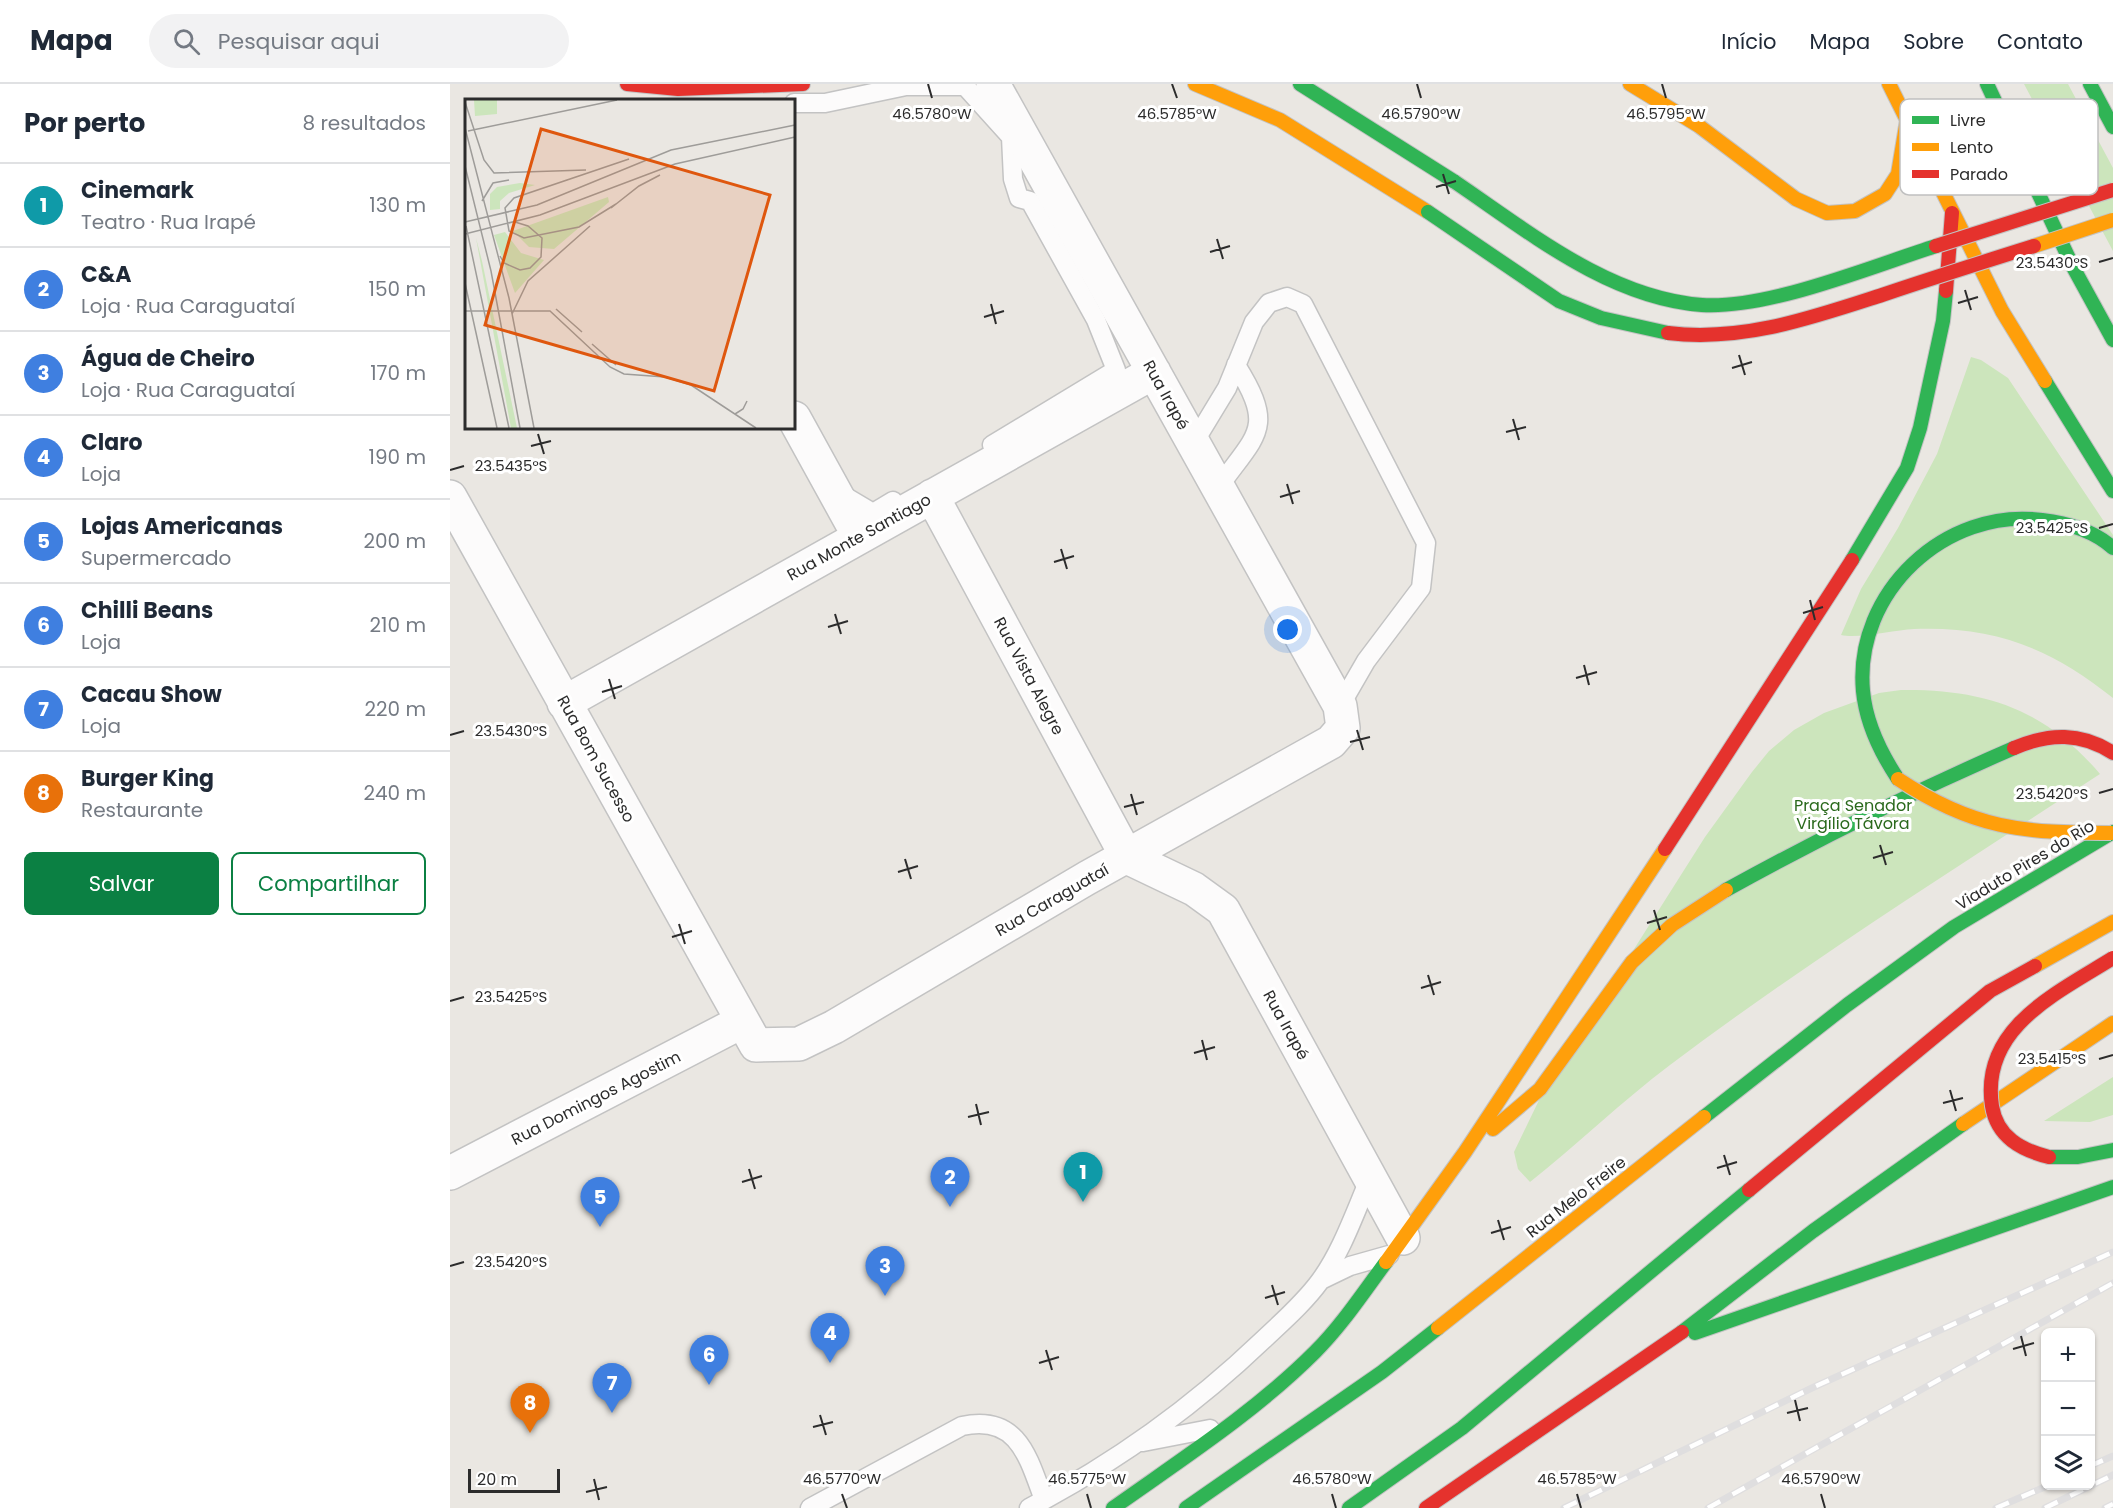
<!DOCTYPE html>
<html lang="pt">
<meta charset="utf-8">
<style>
body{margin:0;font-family:Poppins,sans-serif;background:#f2f2f3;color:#1f2937}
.controls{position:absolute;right:18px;bottom:18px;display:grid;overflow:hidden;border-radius:9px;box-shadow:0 2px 4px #0004}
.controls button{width:54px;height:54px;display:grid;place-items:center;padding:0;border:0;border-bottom:2px solid #e0e1e3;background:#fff;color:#1f2937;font:30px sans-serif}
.scale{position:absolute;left:18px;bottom:15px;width:92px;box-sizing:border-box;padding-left:6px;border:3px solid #2c2c2c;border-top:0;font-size:16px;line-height:21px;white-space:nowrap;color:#2c2c2c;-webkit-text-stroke:4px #fff;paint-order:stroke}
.you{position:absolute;left:838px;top:546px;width:21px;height:21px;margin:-15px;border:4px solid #fff;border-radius:50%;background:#1a73e8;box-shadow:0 0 0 9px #1a73e833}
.badge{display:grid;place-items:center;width:39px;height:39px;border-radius:50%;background:#0b8043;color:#fff;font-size:20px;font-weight:700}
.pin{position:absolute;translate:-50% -50px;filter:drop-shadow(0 2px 3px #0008)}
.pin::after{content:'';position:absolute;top:32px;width:21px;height:18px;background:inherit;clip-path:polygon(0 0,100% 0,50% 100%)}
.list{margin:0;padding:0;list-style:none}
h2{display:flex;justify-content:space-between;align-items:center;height:78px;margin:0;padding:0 24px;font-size:26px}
h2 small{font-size:20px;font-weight:400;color:#747a83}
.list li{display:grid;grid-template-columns:39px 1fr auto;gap:18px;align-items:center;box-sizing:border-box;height:84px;padding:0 24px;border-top:2px solid #e0e1e3}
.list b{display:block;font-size:22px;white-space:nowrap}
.list p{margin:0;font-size:20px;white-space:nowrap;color:#747a83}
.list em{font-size:20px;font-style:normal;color:#747a83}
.actions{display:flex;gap:12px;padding:18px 24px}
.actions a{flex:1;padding:14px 0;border:2px solid #0b8043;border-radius:9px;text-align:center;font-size:21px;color:#0b8043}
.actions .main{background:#0b8043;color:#fff}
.icon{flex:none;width:33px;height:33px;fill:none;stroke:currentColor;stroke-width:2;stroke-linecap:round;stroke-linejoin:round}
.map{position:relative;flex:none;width:1663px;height:1424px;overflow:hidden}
header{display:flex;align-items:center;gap:36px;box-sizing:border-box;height:84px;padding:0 30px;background:#fff;border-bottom:2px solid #e0e1e3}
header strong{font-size:28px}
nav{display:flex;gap:33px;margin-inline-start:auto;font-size:21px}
.search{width:420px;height:54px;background:#f2f2f3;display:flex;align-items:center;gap:15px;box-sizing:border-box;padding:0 21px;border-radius:33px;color:#747a83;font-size:22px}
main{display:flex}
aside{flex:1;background:#fff}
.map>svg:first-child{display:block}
.green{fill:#cce5bc}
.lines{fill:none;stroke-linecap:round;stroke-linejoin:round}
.lane-casing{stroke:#c3c3c3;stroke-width:21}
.street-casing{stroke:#c3c3c3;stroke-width:36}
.fast-casing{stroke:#c3c3c3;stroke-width:16}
.slow-casing{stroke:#c3c3c3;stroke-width:16}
.jam-casing{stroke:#c3c3c3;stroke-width:16}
.lane{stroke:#fcfbfb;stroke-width:18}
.street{stroke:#fcfbfb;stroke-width:33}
.fast{stroke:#30b455;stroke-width:14}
.slow{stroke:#ff9f0a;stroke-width:14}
.jam{stroke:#e5322d;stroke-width:14}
.rail-casing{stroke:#dfdedf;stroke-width:7}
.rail{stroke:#fff;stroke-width:4.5;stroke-dasharray:14;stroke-linecap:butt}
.fast-bridge-casing{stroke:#c3c3c3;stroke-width:16;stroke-linecap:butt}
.slow-bridge-casing{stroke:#c3c3c3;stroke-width:16;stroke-linecap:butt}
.jam-bridge-casing{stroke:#c3c3c3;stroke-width:16;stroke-linecap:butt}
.fast-bridge{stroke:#30b455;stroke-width:14}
.slow-bridge{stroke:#ff9f0a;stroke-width:14}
.jam-bridge{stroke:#e5322d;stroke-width:14}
.ticks{fill:none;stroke:#2c2c2c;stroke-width:2}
.labels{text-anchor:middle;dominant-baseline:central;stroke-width:6;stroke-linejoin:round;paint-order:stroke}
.street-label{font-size:16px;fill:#2c2c2c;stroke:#fff}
.park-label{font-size:16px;fill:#2a691c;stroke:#fff}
.inset-road{fill:none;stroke:#9e9c99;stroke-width:1.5}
.view{fill:#df570e;fill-opacity:0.15;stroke:#df570e;stroke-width:3}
.inset-edge{fill:none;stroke:#2c2c2c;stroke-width:3}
.key{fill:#fff;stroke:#c0c0c0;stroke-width:1.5}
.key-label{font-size:16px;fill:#2c2c2c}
.ticks-label{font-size:15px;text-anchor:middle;fill:#2c2c2c;stroke:#fff;stroke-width:6;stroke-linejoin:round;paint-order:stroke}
</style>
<header>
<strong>Mapa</strong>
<div class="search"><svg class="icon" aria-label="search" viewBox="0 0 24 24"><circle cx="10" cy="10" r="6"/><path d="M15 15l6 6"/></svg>Pesquisar aqui</div>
<nav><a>Início</a><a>Mapa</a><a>Sobre</a><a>Contato</a></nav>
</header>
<main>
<aside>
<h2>Por perto<small>8 resultados</small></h2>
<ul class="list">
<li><span class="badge" style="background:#0f9aa8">1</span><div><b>Cinemark</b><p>Teatro · Rua Irapé</p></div><em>130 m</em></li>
<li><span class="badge" style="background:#3f7fe0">2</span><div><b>C&amp;A</b><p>Loja · Rua Caraguataí</p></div><em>150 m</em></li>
<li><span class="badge" style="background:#3f7fe0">3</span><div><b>Água de Cheiro</b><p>Loja · Rua Caraguataí</p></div><em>170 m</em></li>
<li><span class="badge" style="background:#3f7fe0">4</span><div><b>Claro</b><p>Loja</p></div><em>190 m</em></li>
<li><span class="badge" style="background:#3f7fe0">5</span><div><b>Lojas Americanas</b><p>Supermercado</p></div><em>200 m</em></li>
<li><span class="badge" style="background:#3f7fe0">6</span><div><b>Chilli Beans</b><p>Loja</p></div><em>210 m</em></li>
<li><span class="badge" style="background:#3f7fe0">7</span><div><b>Cacau Show</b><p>Loja</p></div><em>220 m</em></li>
<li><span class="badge" style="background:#e8710a">8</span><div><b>Burger King</b><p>Restaurante</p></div><em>240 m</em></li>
</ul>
<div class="actions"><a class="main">Salvar</a><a>Compartilhar</a></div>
</aside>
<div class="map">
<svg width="1663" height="1424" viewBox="0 0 1663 1424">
<rect width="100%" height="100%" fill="#eae7e2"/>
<path class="green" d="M 1574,0 L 1618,0 L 1663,84 L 1663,167 Z
M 1521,273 L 1531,276 L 1558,294 L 1663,451 L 1663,614 C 1601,564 1544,542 1464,545 C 1444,546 1409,555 1391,551 L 1411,505 L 1448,444 L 1487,370 Z
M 1451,606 C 1535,605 1595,625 1650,690 C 1506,784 1358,877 1220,981 C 1172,1017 1128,1060 1080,1098 L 1068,1085 L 1064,1068 L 1091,1012 L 1255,753 L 1302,688 L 1319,667 L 1344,646 L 1374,629 L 1429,609 Z
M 1663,993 L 1663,1031 L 1640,1038 L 1594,1037 Z"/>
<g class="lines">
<defs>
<path id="lane" d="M 344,19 L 375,19 L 456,2 L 515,2 L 561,53 L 563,95 L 569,114 L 580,117 L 646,236 L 666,286 L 542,361
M 743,360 L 777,304 L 804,238 L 819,219 L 837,213 L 853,220 L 976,459 L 971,504 L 916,577 L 890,622
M 768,404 C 807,349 826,345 786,281
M 391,410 L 423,429 L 443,417
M 871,1196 L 900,1182 L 939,1171
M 693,1358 L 760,1345
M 360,1424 L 512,1342 C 568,1330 578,1373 594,1416
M 579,1424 C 665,1379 743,1323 813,1256 C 832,1238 854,1219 870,1197 C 892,1167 905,1128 920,1094"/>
<path id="street" d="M 344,334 L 409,452
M 482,412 L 677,773
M 0,413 L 306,961 L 349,960 L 384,943 L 637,794 L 881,658 L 893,644 L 890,622 L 543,0
M 114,619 L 704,288
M 677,773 L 744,805 L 773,826 L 953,1154
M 0,1089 L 291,938"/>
<path id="fast" d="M 850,0 L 1005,98
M 1537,0 L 1623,183 L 1663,256
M 1640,0 L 1663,43
M 1595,297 L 1663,407
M 1402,476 L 1457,384 L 1470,344 L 1493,237 L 1496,207
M 1448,695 C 1430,668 1416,639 1413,607 C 1404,508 1496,423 1592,436 C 1618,439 1643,446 1663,464
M 1276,806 C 1370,754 1465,707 1564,664
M 1254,1033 L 1397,921 L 1504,843 L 1663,748
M 1599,1073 L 1628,1073 L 1663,1066
M 1232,1248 L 1363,1147 L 1513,1040
M 1245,1249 L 1663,1103
M 663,1424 C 732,1375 805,1328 865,1268 C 892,1241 913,1209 936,1178
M 736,1424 L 932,1288 L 988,1244
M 899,1424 L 1012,1344 L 1299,1106"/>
<path id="slow" d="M 745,0 L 830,36 L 978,128
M 1180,0 L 1249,42 L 1346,115 L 1377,129 L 1405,127 L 1435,110 L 1448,90 L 1457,36
M 1439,0 L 1552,227 L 1595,297
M 1585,882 L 1663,838
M 1513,1040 L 1663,939
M 1043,1045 L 1090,1005 L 1182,878 L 1222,841 L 1276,806
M 936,1178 L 1015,1068 L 1215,765
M 988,1244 L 1254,1033"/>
<path id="jam" d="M 177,0 L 228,5 L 353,0
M 1496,207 L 1502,129
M 1564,664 C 1599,649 1631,648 1663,669
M 1215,765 L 1402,476
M 1299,1106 L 1540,907 L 1585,882
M 976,1424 L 1232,1248"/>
</defs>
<use href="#lane" class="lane-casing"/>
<use href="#street" class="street-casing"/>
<use href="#fast" class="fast-casing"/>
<use href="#slow" class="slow-casing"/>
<use href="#jam" class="jam-casing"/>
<use href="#lane" class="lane"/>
<use href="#street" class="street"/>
<use href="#fast" class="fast"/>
<use href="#slow" class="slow"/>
<use href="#jam" class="jam"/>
<defs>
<path id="rail" d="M 1640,1382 L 1663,1372
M 1114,1424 L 1364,1303 L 1663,1168
M 1258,1424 L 1663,1199
M 1546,1424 L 1597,1402
M 1595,1424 L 1663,1391
M 1655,1424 L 1663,1420"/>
</defs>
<use href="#rail" class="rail-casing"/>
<use href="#rail" class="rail"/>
<defs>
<path id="fast-bridge" d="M 1005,98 C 1079,148 1159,214 1252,221 C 1319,225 1420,183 1486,162
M 978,128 L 1109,217 L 1151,234 L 1218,249"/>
<path id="slow-bridge" d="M 1584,162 L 1663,136
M 1448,695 C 1523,745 1573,749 1661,749"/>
<path id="jam-bridge" d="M 1486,162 L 1663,106
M 1218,249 C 1293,258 1361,234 1432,211 C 1482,194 1533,178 1584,162
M 1599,1073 C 1571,1066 1547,1053 1542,1022 C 1530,944 1607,909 1663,874"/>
</defs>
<use href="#fast-bridge" class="fast-bridge-casing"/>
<use href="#slow-bridge" class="slow-bridge-casing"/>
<use href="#jam-bridge" class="jam-bridge-casing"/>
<use href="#fast-bridge" class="fast-bridge"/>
<use href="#slow-bridge" class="slow-bridge"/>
<use href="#jam-bridge" class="jam-bridge"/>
</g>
<path class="ticks" d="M 478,0 L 482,14M 722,0 L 727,14M 967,0 L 971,14M 1212,0 L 1216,14M 993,90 L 999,110M 986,103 L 1006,97M 767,155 L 773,175M 760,168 L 780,162M 1649,178 L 1663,174M 1515,206 L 1521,226M 1508,219 L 1528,213M 541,220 L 546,240M 534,233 L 554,227M 1289,271 L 1295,291M 1282,284 L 1302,278M 1063,335 L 1069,356M 1056,348 L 1076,343M 88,350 L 94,370M 81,362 L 101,357M 0,386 L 14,382M 837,400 L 843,420M 830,413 L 850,407M 1649,444 L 1663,440M 611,465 L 617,485M 604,478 L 624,472M 1360,516 L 1365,536M 1353,529 L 1373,523M 385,530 L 391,550M 378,543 L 398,537M 1134,581 L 1139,601M 1126,594 L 1147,588M 159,595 L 165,615M 152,608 L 172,602M 907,646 L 913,666M 0,651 L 14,647M 900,658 L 920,653M 1649,709 L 1663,705M 681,710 L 687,731M 674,723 L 694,718M 1430,761 L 1436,781M 1423,774 L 1443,768M 455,775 L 461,795M 448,788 L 468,782M 1204,826 L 1210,846M 1197,839 L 1217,833M 229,840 L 235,860M 222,853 L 242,847M 978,891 L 984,911M 971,904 L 991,898M 0,917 L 14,913M 752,956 L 757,976M 744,969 L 765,963M 1649,975 L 1663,971M 1500,1006 L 1506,1027M 1493,1019 L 1513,1014M 526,1020 L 531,1041M 518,1033 L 539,1028M 1274,1071 L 1280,1091M 1267,1084 L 1287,1078M 299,1085 L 305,1105M 292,1098 L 312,1092M 1048,1136 L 1054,1156M 1041,1149 L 1061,1143M 0,1182 L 14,1178M 822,1201 L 828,1221M 815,1214 L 835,1208M 1571,1252 L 1576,1272M 1563,1265 L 1584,1259M 596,1266 L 602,1286M 589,1279 L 609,1273M 1345,1316 L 1350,1337M 1337,1329 L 1358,1324M 370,1331 L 376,1351M 363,1343 L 383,1338M 144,1395 L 149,1416M 136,1408 L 157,1403M 392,1410 L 397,1424M 637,1410 L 641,1424M 882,1410 L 886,1424M 1127,1410 L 1131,1424M 1371,1410 L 1375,1424"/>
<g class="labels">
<g class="street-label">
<text transform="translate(716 311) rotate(61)">Rua Irapé</text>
<text transform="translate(409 453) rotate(-29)">Rua Monte Santiago</text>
<text transform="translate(579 592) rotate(62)">Rua Vista Alegre</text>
<text transform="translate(146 675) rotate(61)">Rua Bom Sucesso</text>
<text transform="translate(1575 781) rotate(-31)">Viaduto Pires do Rio</text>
<text transform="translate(602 816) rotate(-30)">Rua Caraguataí</text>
<text transform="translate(836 941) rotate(61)">Rua Irapé</text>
<text transform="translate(146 1014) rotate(-27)">Rua Domingos Agostim</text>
<text transform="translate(1126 1113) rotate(-38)">Rua Melo Freire</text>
</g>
<g class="park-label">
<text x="1403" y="721">Praça Senador<tspan x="1403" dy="18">Virgílio Távora</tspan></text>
</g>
</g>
<g transform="translate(15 15)">
<rect width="330" height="330" fill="#eae7e2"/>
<path d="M 9,1 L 32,1 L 32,15 L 10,17 ZM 55,84 L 70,86 L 44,94 L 35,102 L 35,110 L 25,111 L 25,95 L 32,88 ZM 143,98 L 144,103 L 89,150 L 64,148 L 48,132 ZM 40,133 L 56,154 L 79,161 L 50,194 L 29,136 ZM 11,139 L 17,162 L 52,329 L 46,329 Z" fill="#cce5bc"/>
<path class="inset-road" d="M 0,3 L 19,61 L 29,74 L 121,71M 0,29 L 44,199 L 69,329M 3,32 L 152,1M 0,67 L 26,172 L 55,329M 17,102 L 28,84 L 44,81M 151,105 L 114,128 L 59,139 L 44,132 L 40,109 L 49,99 L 164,60M 146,109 L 174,87 L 195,76M 0,123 L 72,106 L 206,51 L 330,26M 1,127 L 44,329M 0,135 L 75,116 L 210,65 L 330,38M 35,157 L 39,164 L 55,171 L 65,169 L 76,158 L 77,139 L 63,127 L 50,123M 0,184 L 32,329M 91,210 L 117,233M 0,212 L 85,212 L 145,268 L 159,275 L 200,278 L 226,286 L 291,329M 47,215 L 63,182 L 125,127M 127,245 L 151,266M 270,315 L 278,310 L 282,302"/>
<path class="view" d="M 76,30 L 305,96 L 249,292 L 20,226 Z"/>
<rect width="330" height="330" class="inset-edge"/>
</g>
<rect x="1450" y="15" width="198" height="96" rx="9" class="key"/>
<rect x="1462" y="32" width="27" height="8" fill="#30b455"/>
<rect x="1462" y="59" width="27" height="8" fill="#ff9f0a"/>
<rect x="1462" y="86" width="27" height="8" fill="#e5322d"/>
<g class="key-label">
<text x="1500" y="42">Livre</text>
<text x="1500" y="69">Lento</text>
<text x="1500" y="96">Parado</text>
</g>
<g class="ticks-label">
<text x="482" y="35">46.5780°W</text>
<text x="727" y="35">46.5785°W</text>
<text x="971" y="35">46.5790°W</text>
<text x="1216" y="35">46.5795°W</text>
<text x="1602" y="184">23.5430°S</text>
<text x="61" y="387">23.5435°S</text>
<text x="1602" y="449">23.5425°S</text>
<text x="61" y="652">23.5430°S</text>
<text x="1602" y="715">23.5420°S</text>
<text x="61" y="918">23.5425°S</text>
<text x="1602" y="980">23.5415°S</text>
<text x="61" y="1183">23.5420°S</text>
<text x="392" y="1400">46.5770°W</text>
<text x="637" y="1400">46.5775°W</text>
<text x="882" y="1400">46.5780°W</text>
<text x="1127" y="1400">46.5785°W</text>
<text x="1371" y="1400">46.5790°W</text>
</g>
</svg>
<div class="controls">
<button>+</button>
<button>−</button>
<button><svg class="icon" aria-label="layers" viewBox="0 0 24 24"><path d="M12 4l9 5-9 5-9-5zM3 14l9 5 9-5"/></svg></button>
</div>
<div class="scale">20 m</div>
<div class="you"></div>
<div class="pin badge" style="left:633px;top:1118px;background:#0f9aa8">1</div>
<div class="pin badge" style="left:500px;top:1123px;background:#3f7fe0">2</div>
<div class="pin badge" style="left:435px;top:1212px;background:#3f7fe0">3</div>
<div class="pin badge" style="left:380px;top:1279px;background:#3f7fe0">4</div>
<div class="pin badge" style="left:150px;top:1143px;background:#3f7fe0">5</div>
<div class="pin badge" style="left:259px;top:1301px;background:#3f7fe0">6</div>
<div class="pin badge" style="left:162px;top:1329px;background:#3f7fe0">7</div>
<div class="pin badge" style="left:80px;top:1349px;background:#e8710a">8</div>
</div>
</main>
